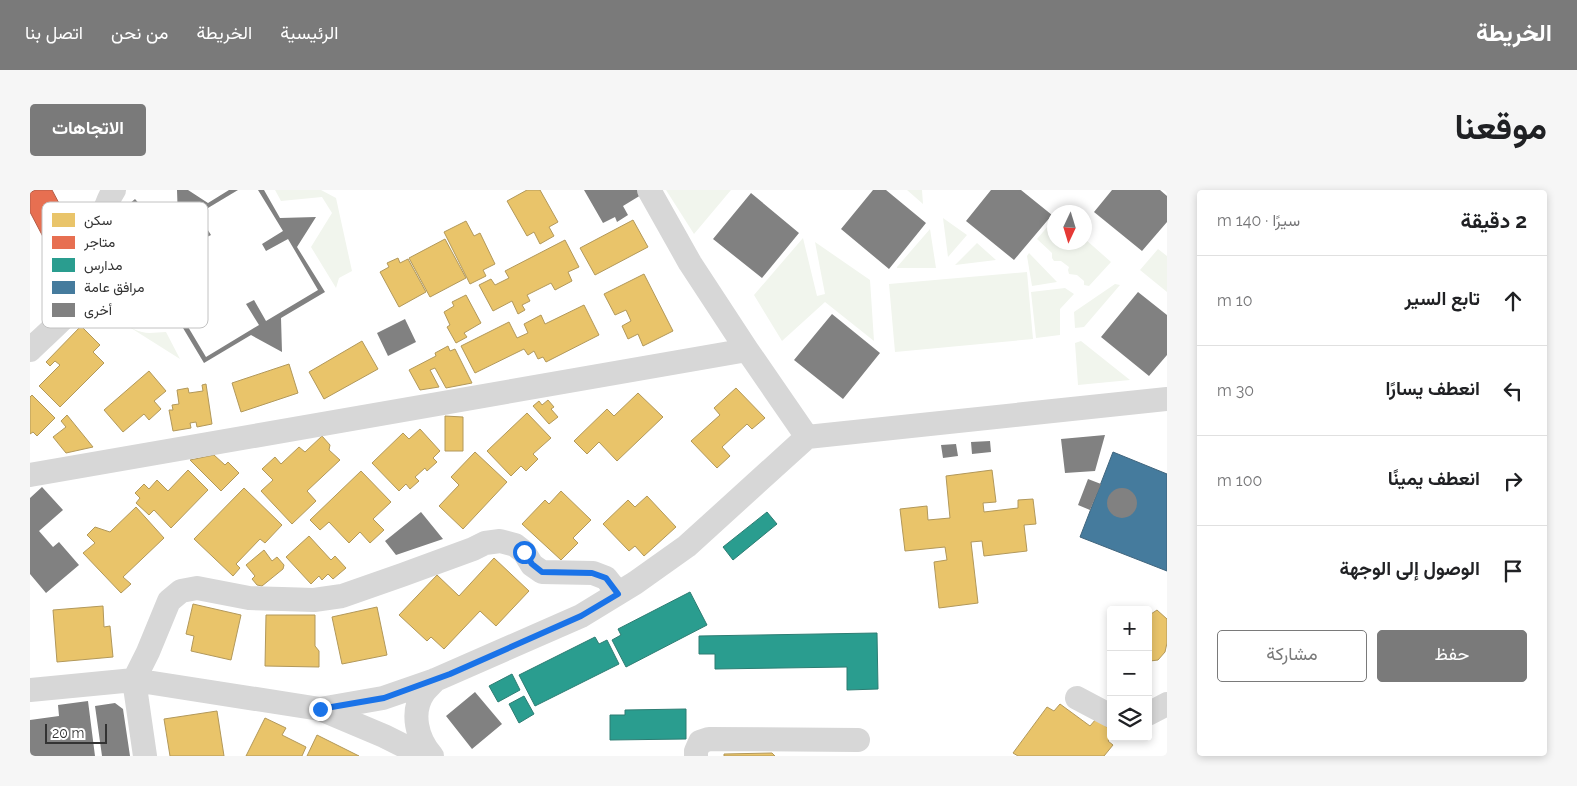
<!DOCTYPE html>
<html lang="ar">
<meta charset="utf-8">
<style>
body{margin:0;font-family:Raleway,Vazirmatn,sans-serif;background:#f6f6f6;color:#202124;direction:rtl}
.controls{position:absolute;right:15px;bottom:15px;display:grid;overflow:hidden;border-radius:5px;box-shadow:0 2px 8px #0003}
.controls button{width:45px;height:45px;display:grid;place-items:center;padding:0;border:0;border-bottom:1px solid #e0e0e0;background:#fff;color:#202124;font:25px sans-serif}
.compass{position:absolute;left:1017px;top:15px;width:45px;height:45px;border-radius:50%;background:#fff;box-shadow:0 2px 8px #0003;rotate:184deg}
.scale{position:absolute;left:15px;bottom:12px;width:62px;box-sizing:border-box;padding-left:5px;border:2px solid #333;border-top:0;font-size:14px;line-height:18px;white-space:nowrap;color:#333;-webkit-text-stroke:4px #fff;paint-order:stroke}
.stop{position:absolute;width:15px;height:15px;margin:-11px;border:4px solid #1a73e8;border-radius:50%;background:#fff}
.stop.end{background:#1a73e8;border-color:#fff;box-shadow:0 1px 5px #0008}
.list{margin:0;padding:0;list-style:none}
h2{display:flex;justify-content:space-between;align-items:center;height:65px;margin:0;padding:0 20px;font-size:21px}
h2 small{font-size:16px;font-weight:400;color:#757577}
.list li{display:grid;grid-template-columns:32px 1fr auto;gap:15px;align-items:center;box-sizing:border-box;height:90px;padding:0 20px;border-top:1px solid #e0e0e0}
.list b{display:block;font-size:19px;white-space:nowrap}
.list em{font-size:16px;font-style:normal;color:#757577}
.actions{display:flex;gap:10px;padding:15px 20px}
.actions a{flex:1;padding:11px 0;border:1px solid #7a7a7a;border-radius:5px;text-align:center;font-size:18px;color:#7a7a7a}
.actions .main{background:#7a7a7a;color:#fff}
.icon{flex:none;width:28px;height:28px;fill:none;stroke:currentColor;stroke-width:2;stroke-linecap:round;stroke-linejoin:round}
.map{position:relative;flex:none;width:1137px;height:566px;overflow:hidden;direction:ltr;border-radius:5px}
header{display:flex;align-items:center;gap:30px;box-sizing:border-box;height:70px;padding:0 25px;background:#7a7a7a;color:#fff}
header strong{font-size:24px}
nav{display:flex;gap:28px;margin-inline-start:auto;font-size:18px}
.intro{display:flex;align-items:center;justify-content:space-between;box-sizing:border-box;height:120px;padding:0 30px}
h1{margin:0;font-size:35px}
.button{padding:12px 22px;border-radius:5px;background:#7a7a7a;color:#fff;font-size:18px;font-weight:700}
main{display:flex;gap:30px;padding:0 30px}
aside{flex:1;background:#fff;border-radius:5px;box-shadow:0 2px 8px #0003}
.map>svg:first-child{display:block}
.green{fill:#f1f5ed}
.homes{fill:#e9c46a;stroke:#b2985a}
.shops{fill:#e76f51;stroke:#b15d48}
.schools{fill:#2a9d8f;stroke:#2d7d73}
.public{fill:#457b9d;stroke:#40657d}
.building{fill:#818181}
.lines{fill:none;stroke-linecap:round;stroke-linejoin:round}
.minor{stroke:#d7d7d7;stroke-width:24}
.route{stroke:#1a73e8;stroke-width:6}
.key{fill:#fff;stroke:#c2c2c2;stroke-width:1}
.key-label{font-size:14px;fill:#333}
</style>
<header>
<strong>الخريطة</strong>
<nav><a>الرئيسية</a><a>الخريطة</a><a>من نحن</a><a>اتصل بنا</a></nav>
</header>
<div class="intro"><h1>موقعنا</h1><a class="button">الاتجاهات</a></div>
<main>
<aside>
<h2>2 دقيقة<small>سيرًا · 140 m</small></h2>
<ul class="list">
<li><svg class="icon" aria-label="ahead" viewBox="0 0 24 24"><path d="M12 20V5M6 11l6-6 6 6"/></svg><div><b>تابع السير</b></div><em>10 m</em></li>
<li><svg class="icon" aria-label="left" viewBox="0 0 24 24"><path d="M17 20v-9H6M10 6l-5 5 5 5"/></svg><div><b>انعطف يسارًا</b></div><em>30 m</em></li>
<li><svg class="icon" aria-label="right" viewBox="0 0 24 24"><path d="M7 20v-9h11M14 6l5 5-5 5"/></svg><div><b>انعطف يمينًا</b></div><em>100 m</em></li>
<li><svg class="icon" aria-label="arrive" viewBox="0 0 24 24"><path d="M6 21V4h12l-3 4 3 4H6"/></svg><div><b>الوصول إلى الوجهة</b></div></li>
</ul>
<div class="actions"><a class="main">حفظ</a><a>مشاركة</a></div>
</aside>
<div class="map">
<svg width="1137" height="566" viewBox="0 0 1137 566">
<rect width="100%" height="100%" fill="#fff"/>
<path class="green" d="M 245,0 L 291,0 L 306,8 L 322,81 L 309,88 L 306,98 L 281,57 L 302,23 L 292,7 L 251,11 Z
M 636,0 L 701,0 L 664,44 Z
M 877,0 L 892,0 L 893,14 Z
M 913,28 L 937,45 L 918,67 Z
M 1024,29 L 1024,52 L 1054,52 L 1055,49 L 1081,72 L 1059,96 L 1054,95 L 1054,91 L 1047,85 L 1039,84 L 1038,80 L 1039,77 L 1031,71 L 1024,71 L 1022,68 L 1022,63 L 1007,49 Z
M 900,39 L 906,78 L 867,78 L 867,77 Z
M 773,48 L 787,106 L 795,104 L 785,52 L 840,90 L 844,151 L 795,112 L 752,151 L 724,105 Z
M 947,53 L 966,70 L 925,75 Z
M 1128,59 L 1137,66 L 1137,102 L 1110,80 Z
M 89,63 L 111,99 C 98,113 83,134 112,142 C 119,144 128,142 136,142 L 150,169 L 74,121 Z
M 999,63 L 1027,92 L 1002,96 L 997,66 Z
M 997,82 L 1003,149 L 865,162 L 859,94 Z
M 1085,94 L 1090,95 L 1054,137 L 1045,138 L 1044,122 Z
M 1035,98 L 1044,104 L 1030,119 L 1030,145 L 1006,148 L 1001,102 Z
M 1051,151 L 1100,190 L 1048,195 L 1045,153 Z"/>
<path class="homes" d="M 497,0 L 510,0 L 528,32 L 519,37 L 524,46 L 510,54 L 504,42 L 497,46 L 477,11 Z
M 603,30 L 618,57 L 565,85 L 550,58 Z
M 436,31 L 444,46 L 450,43 L 465,74 L 453,80 L 456,86 L 440,94 L 414,42 Z
M 415,49 L 436,88 L 400,107 L 379,68 Z
M 535,50 L 549,77 L 538,82 L 542,91 L 525,100 L 521,93 L 497,105 L 500,111 L 492,115 L 495,120 L 488,124 L 482,111 L 463,121 L 449,95 L 461,89 L 465,95 L 479,88 L 475,81 Z
M 368,68 L 370,73 L 378,69 L 396,102 L 369,117 L 350,82 L 359,77 L 357,73 Z
M 614,84 L 643,141 L 613,156 L 608,144 L 598,149 L 592,136 L 601,131 L 596,120 L 585,125 L 574,104 Z
M 436,105 L 451,133 L 434,143 L 437,147 L 426,153 L 417,137 L 420,135 L 414,122 L 424,116 L 422,112 Z
M 554,115 L 569,145 L 516,172 L 513,167 L 508,169 L 504,161 L 498,165 L 494,159 L 445,183 L 431,156 L 479,132 L 487,148 L 498,143 L 494,134 L 511,125 L 515,134 Z
M 51,136 L 70,155 L 63,162 L 74,173 L 30,217 L 9,196 L 30,175 L 25,171 L 20,176 L 16,172 Z
M 332,151 L 348,179 L 294,209 L 279,182 Z
M 418,156 L 420,161 L 425,159 L 442,193 L 416,198 L 405,178 L 400,180 L 409,197 L 390,200 L 379,180 L 406,166 L 405,163 Z
M 259,174 L 268,203 L 211,222 L 202,193 Z
M 119,181 L 136,201 L 124,211 L 131,219 L 119,230 L 114,224 L 93,242 L 74,220 Z
M 176,194 L 182,234 L 167,237 L 166,232 L 160,233 L 161,238 L 143,241 L 139,220 L 143,220 L 142,215 L 149,214 L 147,200 L 158,198 L 159,203 L 173,201 L 172,195 Z
M 706,198 L 735,228 L 722,239 L 717,234 L 692,257 L 700,266 L 687,278 L 661,251 L 690,225 L 684,218 Z
M 608,203 L 633,227 L 587,271 L 569,252 L 557,264 L 544,251 L 577,219 L 584,226 Z
M 2,205 L 25,228 L 7,246 L 3,242 L 0,244 L 0,207 Z
M 518,210 L 524,217 L 521,219 L 528,227 L 519,234 L 503,216 L 509,211 L 512,215 Z
M 497,223 L 521,248 L 503,264 L 508,269 L 496,281 L 491,276 L 481,286 L 457,261 Z
M 37,225 L 63,257 L 36,263 L 23,247 L 36,237 L 31,231 Z
M 415,226 L 433,227 L 433,261 L 415,261 Z
M 390,239 L 410,261 L 403,268 L 407,272 L 397,281 L 395,278 L 385,287 L 389,291 L 380,299 L 376,294 L 369,301 L 342,273 L 373,243 L 379,249 Z
M 292,246 L 300,255 L 299,260 L 310,270 L 277,301 L 286,311 L 262,334 L 231,301 L 243,290 L 232,279 L 245,267 L 251,274 L 269,257 L 275,262 Z
M 445,262 L 477,292 L 433,339 L 409,316 L 429,295 L 421,287 Z
M 184,265 L 195,275 L 198,272 L 209,283 L 191,301 L 160,270 Z
M 158,280 L 178,300 L 141,338 L 124,320 L 119,325 L 106,313 L 110,308 L 105,303 L 114,294 L 119,299 L 127,290 L 138,301 Z
M 962,280 L 966,312 L 953,313 L 954,322 L 988,318 L 988,310 L 1003,309 L 1006,334 L 994,335 L 997,361 L 954,366 L 952,351 L 941,352 L 948,413 L 909,418 L 904,372 L 917,370 L 915,357 L 875,361 L 870,319 L 897,316 L 898,330 L 920,328 L 916,286 Z
M 331,281 L 361,312 L 343,329 L 354,340 L 340,353 L 330,342 L 319,353 L 299,332 L 290,340 L 280,330 Z
M 214,298 L 252,335 L 235,353 L 230,349 L 206,374 L 210,378 L 203,386 L 164,349 Z
M 531,301 L 561,330 L 543,348 L 548,353 L 531,370 L 492,334 L 515,310 L 519,314 Z
M 617,306 L 646,337 L 614,366 L 605,356 L 599,361 L 573,334 L 598,310 L 605,317 Z
M 106,317 L 134,348 L 93,387 L 101,394 L 91,403 L 53,363 L 65,353 L 57,345 L 65,337 L 80,342 Z
M 279,346 L 301,370 L 305,366 L 316,378 L 303,389 L 298,384 L 292,390 L 289,386 L 281,394 L 256,367 Z
M 234,360 L 242,371 L 247,367 L 254,375 L 253,379 L 232,396 L 227,395 L 222,389 L 225,386 L 216,375 Z
M 464,368 L 499,401 L 466,436 L 450,421 L 414,459 L 401,447 L 397,451 L 369,425 L 407,385 L 429,406 Z
M 163,414 L 211,425 L 201,470 L 161,461 L 164,446 L 156,444 Z
M 73,416 L 74,437 L 80,436 L 83,467 L 27,472 L 23,420 Z
M 347,417 L 357,465 L 312,474 L 302,427 Z
M 1127,420 L 1137,429 L 1137,453 L 1135,462 L 1128,470 L 1120,471 L 1118,473 L 1118,426 Z
M 236,425 L 285,425 L 285,456 L 289,461 L 289,477 L 235,476 Z
M 1030,514 L 1060,536 L 1066,529 L 1081,540 L 1081,547 L 1078,551 L 1083,555 L 1074,566 L 988,566 L 983,563 L 1017,517 L 1024,521 Z
M 187,521 L 194,566 L 140,566 L 134,529 Z
M 235,528 L 256,538 L 252,545 L 276,557 L 272,566 L 216,566 Z
M 287,545 L 329,566 L 277,566 Z
M 742,563 L 745,566 L 694,566 L 694,564 Z"/>
<path class="shops" d="M 5,0 L 22,0 L 59,70 L 32,83 L 0,22 L 0,3 Z"/>
<path class="schools" d="M 737,322 L 747,334 L 703,370 L 693,357 Z
M 660,402 L 677,435 L 596,477 L 582,450 L 591,445 L 588,439 Z
M 847,443 L 848,499 L 817,500 L 817,477 L 685,479 L 685,464 L 669,464 L 669,446 Z
M 565,447 L 569,454 L 577,450 L 589,474 L 505,516 L 489,485 Z
M 482,484 L 490,500 L 468,512 L 459,496 Z
M 494,506 L 504,524 L 489,533 L 479,514 Z
M 656,519 L 656,549 L 580,550 L 580,525 L 595,525 L 595,520 Z"/>
<path class="public" d="M 1083,262 L 1137,284 L 1137,381 L 1050,347 Z"/>
<path class="building" d="M 147,0 L 158,0 L 178,13 L 199,0 L 208,0 L 168,24 L 181,45 L 173,49 L 161,28 L 111,58 L 140,107 L 162,95 L 166,103 L 145,115 L 176,167 L 229,135 L 216,114 L 224,110 L 236,131 L 288,100 L 258,49 L 236,61 L 232,54 L 253,41 L 228,0 L 234,0 L 250,28 L 286,27 L 267,57 L 295,102 L 251,128 L 252,162 L 221,145 L 174,173 L 147,128 L 114,128 L 130,101 L 104,56 L 148,30 Z
M 554,0 L 608,0 L 611,5 L 593,16 L 598,25 L 587,32 L 585,27 L 573,33 Z
M 843,0 L 856,0 L 896,33 L 859,79 L 811,39 Z
M 961,0 L 991,0 L 1022,25 L 984,70 L 936,31 Z
M 1082,0 L 1130,0 L 1137,6 L 1137,32 L 1112,61 L 1064,22 Z
M 721,3 L 769,43 L 732,88 L 683,49 Z
M 105,9 L 112,17 L 99,28 L 92,20 Z
M 1108,102 L 1137,125 L 1137,165 L 1119,186 L 1071,147 Z
M 802,124 L 850,163 L 813,209 L 764,170 Z
M 375,129 L 386,152 L 358,166 L 347,143 Z
M 1075,245 L 1065,281 L 1035,283 L 1031,249 Z
M 960,251 L 961,262 L 942,264 L 941,252 Z
M 926,254 L 928,266 L 913,268 L 911,255 Z
M 1058,289 L 1071,294 L 1060,320 L 1048,315 Z
M 12,297 L 33,320 L 9,341 L 23,357 L 29,352 L 49,375 L 16,403 L 0,384 L 0,308 Z
M1077 313a15 15 0 1 1 30 0a15 15 0 1 1-30 0Z
M 391,322 L 413,349 L 366,365 L 355,351 Z
M 445,502 L 472,534 L 442,559 L 416,526 Z
M 58,511 L 65,566 L 0,566 L 0,530 L 29,526 L 28,515 Z
M 85,513 L 93,519 L 100,566 L 72,566 L 65,516 Z"/>
<g class="lines">
<path class="minor" d="M 619,0 L 660,73 L 717,160
M 0,160 C 20,140 59,109 67,82 C 69,76 69,69 70,63 C 72,39 71,20 84,0
M 777,247 L 1137,209
M 0,285 L 717,160 L 777,247 L 657,356 L 605,393 L 551,426 L 405,490 L 353,508 L 290,519 L 104,490 L 118,462 L 139,411 L 151,401 L 167,398 L 219,408 L 252,409 L 284,410 L 312,406 L 372,385 L 443,359 L 455,353 L 470,351 L 485,355 L 494,362 L 502,375 L 512,382 L 563,383 L 576,388 L 588,403
M 0,500 L 104,490 L 115,566
M 1047,508 L 1081,526
M 290,519 L 354,546 L 394,566
M 1118,524 L 1137,514
M 402,566 C 387,549 380,522 394,502 C 397,498 402,494 405,490
M 666,566 L 666,561 L 670,552 L 679,549 L 828,550"/>
</g>
<g class="lines">
<path class="route" d="M 290,519 L 354,508 L 420,484 L 551,426 L 588,404 L 576,388 L 562,383 L 512,382 L 502,374 L 494,362"/>
</g>
<rect x="12" y="12" width="166" height="126" rx="8" class="key"/>
<rect x="22" y="23" width="23" height="14" fill="#e9c46a"/>
<rect x="22" y="46" width="23" height="13" fill="#e76f51"/>
<rect x="22" y="68" width="23" height="14" fill="#2a9d8f"/>
<rect x="22" y="91" width="23" height="13" fill="#457b9d"/>
<rect x="22" y="113" width="23" height="14" fill="#818181"/>
<g class="key-label">
<text x="54" y="35">سكن</text>
<text x="54" y="57">متاجر</text>
<text x="54" y="80">مدارس</text>
<text x="54" y="102">مرافق عامة</text>
<text x="54" y="125">أخرى</text>
</g>
</svg>
<div class="controls">
<button>+</button>
<button>−</button>
<button><svg class="icon" aria-label="layers" viewBox="0 0 24 24"><path d="M12 4l9 5-9 5-9-5zM3 14l9 5 9-5"/></svg></button>
</div>
<svg class="compass" viewBox="-18 -18 36 36"><path d="M0-13l5 13h-10z" fill="#e53935"/><path d="M0 13l5-13h-10z" fill="#757577"/></svg>
<div class="scale">20 m</div>
<div class="stop" style="left:494px;top:362px"></div>
<div class="stop end" style="left:290px;top:519px"></div>
</div>
</main>
